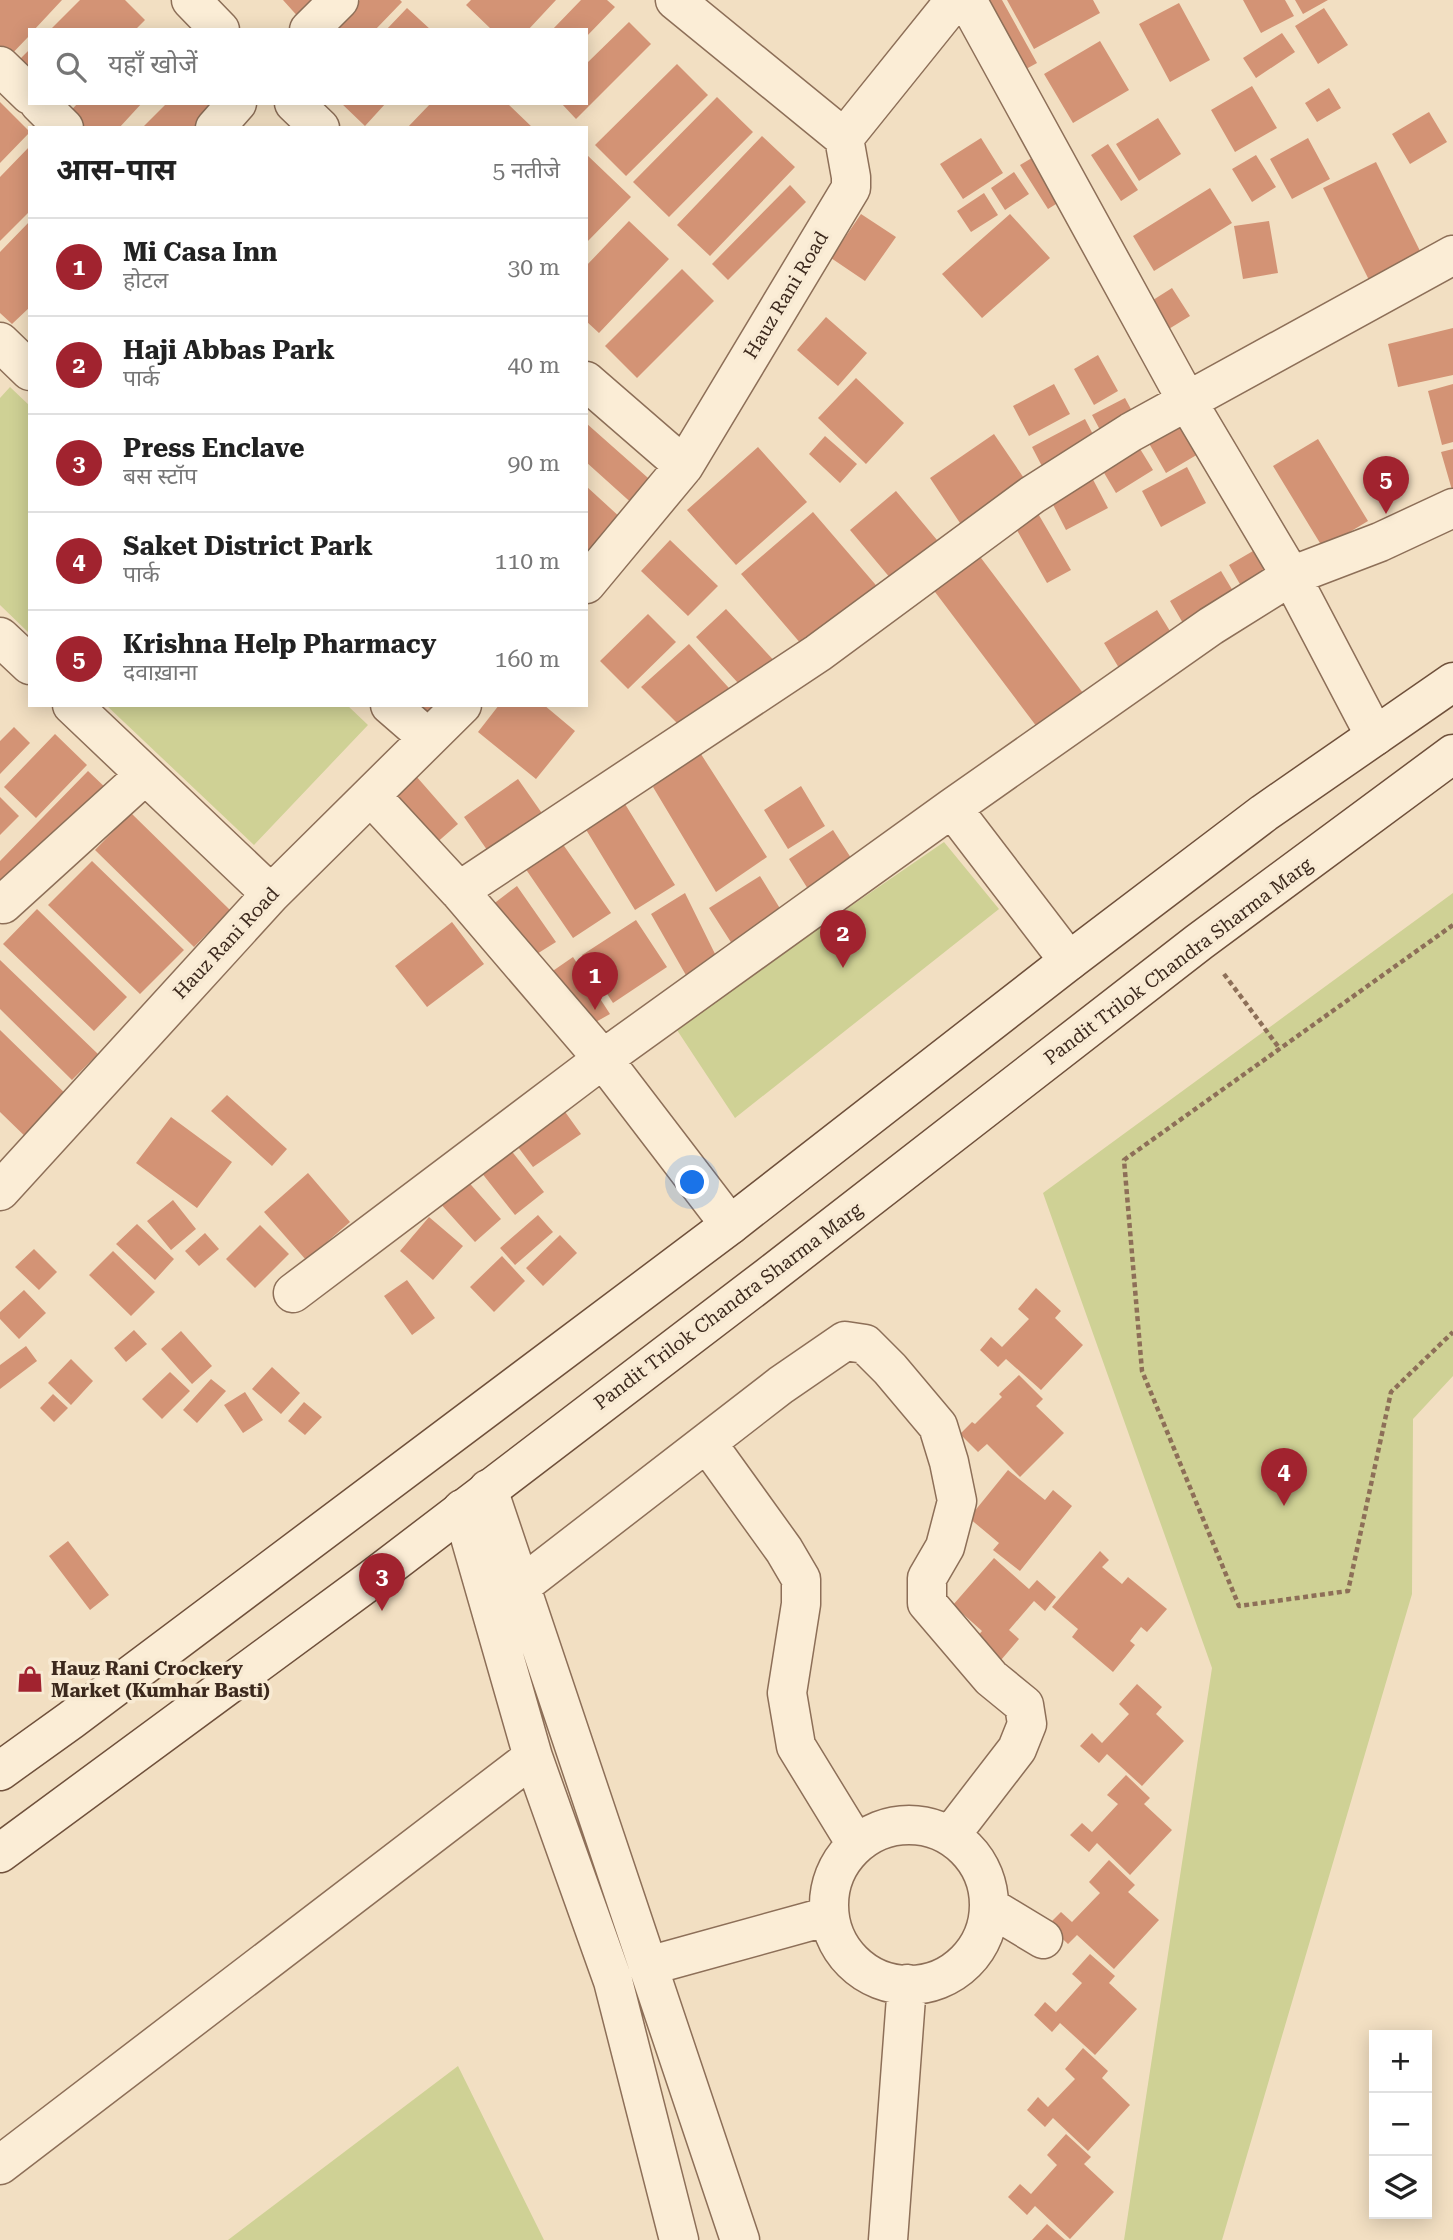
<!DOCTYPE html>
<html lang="hi">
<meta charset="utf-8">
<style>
body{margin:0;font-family:"Roboto Serif","Noto Sans Devanagari",serif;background:#f2f2f2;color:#222}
.controls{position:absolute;right:21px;bottom:21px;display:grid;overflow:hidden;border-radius:0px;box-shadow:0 4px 18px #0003}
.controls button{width:63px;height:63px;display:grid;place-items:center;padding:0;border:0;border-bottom:2px solid #e0e0e0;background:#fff;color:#222;font:35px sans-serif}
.you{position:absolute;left:693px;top:1183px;width:24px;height:24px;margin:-18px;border:5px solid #fff;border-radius:50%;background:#1a73e8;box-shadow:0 0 0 10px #1a73e833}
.badge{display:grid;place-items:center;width:46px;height:46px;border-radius:50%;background:#a1232f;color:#fff;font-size:23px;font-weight:700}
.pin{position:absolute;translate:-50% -58px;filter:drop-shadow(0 2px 4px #0008)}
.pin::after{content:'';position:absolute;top:37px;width:24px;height:21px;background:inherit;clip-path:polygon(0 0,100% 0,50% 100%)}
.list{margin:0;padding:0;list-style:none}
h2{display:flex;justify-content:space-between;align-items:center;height:91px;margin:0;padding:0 28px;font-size:30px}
h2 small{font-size:23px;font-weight:400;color:#767676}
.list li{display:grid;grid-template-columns:46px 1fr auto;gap:21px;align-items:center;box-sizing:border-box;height:98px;padding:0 28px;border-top:2px solid #e0e0e0}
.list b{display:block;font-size:26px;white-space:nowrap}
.list p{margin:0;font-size:23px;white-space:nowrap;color:#767676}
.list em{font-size:23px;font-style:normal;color:#767676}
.icon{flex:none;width:38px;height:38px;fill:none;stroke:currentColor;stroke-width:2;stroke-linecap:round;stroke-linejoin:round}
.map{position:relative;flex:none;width:1453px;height:2240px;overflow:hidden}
.search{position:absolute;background:#fff;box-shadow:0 4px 18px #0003;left:28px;top:28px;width:560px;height:77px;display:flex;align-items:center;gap:18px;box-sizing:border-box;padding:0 24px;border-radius:0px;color:#767676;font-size:26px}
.panel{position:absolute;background:#fff;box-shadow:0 4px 18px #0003;left:28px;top:126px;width:560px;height:581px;border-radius:0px}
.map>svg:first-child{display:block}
.green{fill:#cfd195}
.building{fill:#d39375}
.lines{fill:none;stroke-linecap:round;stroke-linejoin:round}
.minor-casing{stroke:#8d6f58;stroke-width:41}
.secondary-casing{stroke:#6f503b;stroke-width:41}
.path{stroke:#8d6f58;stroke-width:4.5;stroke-dasharray:5 3.5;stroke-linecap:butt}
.minor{stroke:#fbedd6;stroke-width:38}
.secondary{stroke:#fbedd6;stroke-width:38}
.labels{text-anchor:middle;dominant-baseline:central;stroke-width:7;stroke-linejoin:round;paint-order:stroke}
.street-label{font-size:19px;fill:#3c291d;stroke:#f8ead3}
.poi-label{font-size:19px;font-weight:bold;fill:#3c291d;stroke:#f8ead3;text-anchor:start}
</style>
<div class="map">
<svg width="1453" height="2240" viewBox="0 0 1453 2240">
<rect width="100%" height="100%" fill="#f2dfc2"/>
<path class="green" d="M 10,387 L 30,406 L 30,634 L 0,605 L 0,398 Z
M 106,705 L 347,705 L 368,725 L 254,845 Z
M 944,842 L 999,909 L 735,1118 L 675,1027 Z
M 1453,893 L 1453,1376 L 1413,1419 L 1412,1594 L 1222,2240 L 1124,2240 L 1212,1668 L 1043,1193 Z
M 458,2066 L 544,2240 L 228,2240 Z"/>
<path class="building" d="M 0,0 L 62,0 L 34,30 L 30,30 L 30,35 L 5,61 L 0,56 Z
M 80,0 L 125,0 L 145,20 L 135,30 L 50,30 Z
M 283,0 L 324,0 L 301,20 Z
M 360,0 L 400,0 L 402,2 L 375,30 L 330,30 Z
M 471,0 L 556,0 L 528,30 L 492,30 L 466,5 Z
M 581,0 L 607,0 L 615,7 L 586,37 L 586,30 L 552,30 Z
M 985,0 L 1002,0 L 1037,63 L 1013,76 Z
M 1007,0 L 1093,0 L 1100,13 L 1034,49 Z
M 1243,0 L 1285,0 L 1294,16 L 1261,33 Z
M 1295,0 L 1328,0 L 1303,14 Z
M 1179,3 L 1210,60 L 1170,82 L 1139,24 Z
M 407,8 L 431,30 L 386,30 Z
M 1324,8 L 1348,45 L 1318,64 L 1295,26 Z
M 629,22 L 651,44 L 576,119 L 561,103 L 586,103 L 586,64 Z
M 1282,33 L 1295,52 L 1256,78 L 1243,58 Z
M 1100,41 L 1129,90 L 1073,123 L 1044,74 Z
M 30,49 L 30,77 L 16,63 Z
M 677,64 L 708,95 L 626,176 L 595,145 Z
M 1252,86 L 1277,128 L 1235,152 L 1211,110 Z
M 1329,88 L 1341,108 L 1317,122 L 1305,103 Z
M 717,97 L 753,132 L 669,217 L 633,182 Z
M 0,102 L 30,132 L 0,163 Z
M 78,103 L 142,103 L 119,128 L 71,128 L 62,120 Z
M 167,103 L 226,103 L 202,128 L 142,128 Z
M 341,103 L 386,103 L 365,126 Z
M 431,103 L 507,103 L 533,128 L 407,128 Z
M 1429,112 L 1447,142 L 1410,164 L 1392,134 Z
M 1158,118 L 1181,154 L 1139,181 L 1116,144 Z
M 762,136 L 795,167 L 710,256 L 677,225 Z
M 981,138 L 1003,173 L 963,199 L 940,164 Z
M 1308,138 L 1330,179 L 1292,199 L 1270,159 Z
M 1108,144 L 1138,190 L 1121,201 L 1091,155 Z
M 30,146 L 30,211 L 0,241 L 0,177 Z
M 1042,152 L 1069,196 L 1048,209 L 1020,165 Z
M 586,154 L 631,197 L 586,243 Z
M 1256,155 L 1276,187 L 1252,202 L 1232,169 Z
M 1376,162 L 1422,255 L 1370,282 L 1323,188 Z
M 1014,172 L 1029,194 L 1005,210 L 991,188 Z
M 790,185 L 806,202 L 728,280 L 712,264 Z
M 1210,188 L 1232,223 L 1154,271 L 1133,236 Z
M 984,193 L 998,215 L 971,232 L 957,211 Z
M 861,214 L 896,237 L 865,281 L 831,258 Z
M 1010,214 L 1050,258 L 982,318 L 942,274 Z
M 30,221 L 30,307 L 12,324 L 0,313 L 0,252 Z
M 629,221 L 669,259 L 599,333 L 586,321 L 586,266 Z
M 1269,221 L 1278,273 L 1243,279 L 1234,226 Z
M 682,269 L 714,301 L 637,378 L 605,346 Z
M 1172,288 L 1190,316 L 1159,335 L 1142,307 Z
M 826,317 L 867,353 L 838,386 L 797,350 Z
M 1453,328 L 1453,375 L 1398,387 L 1388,344 Z
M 1098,355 L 1118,391 L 1094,405 L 1074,369 Z
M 856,378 L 904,423 L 866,464 L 818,418 Z
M 1054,384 L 1070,414 L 1029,436 L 1013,406 Z
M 1453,384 L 1453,442 L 1442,445 L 1428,391 Z
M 1125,398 L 1139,424 L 1106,441 L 1092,415 Z
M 1182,410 L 1205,450 L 1166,473 L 1143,433 Z
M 1085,419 L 1098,444 L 1045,472 L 1032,447 Z
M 586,423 L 656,485 L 636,507 L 586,462 Z
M 994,434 L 1030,487 L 966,532 L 930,478 Z
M 825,436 L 857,464 L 840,483 L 809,454 Z
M 1134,439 L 1153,470 L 1116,493 L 1097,461 Z
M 1318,439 L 1368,521 L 1323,548 L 1273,466 Z
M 758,447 L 807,502 L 736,565 L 687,510 Z
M 1453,449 L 1453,490 L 1452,490 L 1441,452 Z
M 1187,467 L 1206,503 L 1161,527 L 1142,491 Z
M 1088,470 L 1108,508 L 1066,530 L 1047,493 Z
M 586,486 L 622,519 L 586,557 Z
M 896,491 L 937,540 L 891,579 L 850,530 Z
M 1033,505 L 1071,570 L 1047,583 L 1010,518 Z
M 813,512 L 881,591 L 808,652 L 741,574 Z
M 670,540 L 718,586 L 688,616 L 641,571 Z
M 1265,544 L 1281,573 L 1245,593 L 1229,565 Z
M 975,550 L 1086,697 L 1040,731 L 929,584 Z
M 1221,571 L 1239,601 L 1187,630 L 1170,601 Z
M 726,609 L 780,667 L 749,695 L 696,637 Z
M 1157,610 L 1178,644 L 1125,678 L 1104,643 Z
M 648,614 L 676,642 L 628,689 L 600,661 Z
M 689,644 L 738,698 L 683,729 L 641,687 Z
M 404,705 L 434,705 L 420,720 Z
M 499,705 L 544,705 L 575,731 L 536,779 L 478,732 Z
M 14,727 L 30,743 L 0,774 L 0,741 Z
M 55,734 L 87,765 L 36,818 L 4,787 Z
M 699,751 L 767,857 L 716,892 L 653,787 Z
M 88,771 L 109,791 L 0,882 L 0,861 Z
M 416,776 L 458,824 L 426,852 L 384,804 Z
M 518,779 L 546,819 L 492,857 L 464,817 Z
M 801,786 L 825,826 L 788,849 L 764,810 Z
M 0,797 L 19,816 L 0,835 Z
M 625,804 L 675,885 L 635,910 L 585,828 Z
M 131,813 L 230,910 L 194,947 L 95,850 Z
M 833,830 L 853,861 L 808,889 L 789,859 Z
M 562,843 L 611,913 L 573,938 L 525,868 Z
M 92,861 L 184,950 L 140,994 L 48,905 Z
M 760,876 L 784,915 L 734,947 L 709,908 Z
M 517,886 L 556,942 L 532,957 L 492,905 Z
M 685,893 L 718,960 L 691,984 L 651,914 Z
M 37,909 L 127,997 L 94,1031 L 3,944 Z
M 636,920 L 667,967 L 613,1003 L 582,955 Z
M 452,922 L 484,964 L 427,1007 L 395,966 Z
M 573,957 L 610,1014 L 585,1028 L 544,977 Z
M 0,960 L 98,1054 L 72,1080 L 0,1009 Z
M 0,1030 L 73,1101 L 32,1143 L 0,1112 Z
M 227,1095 L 287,1149 L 272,1166 L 211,1111 Z
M 563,1109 L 581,1134 L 533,1167 L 515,1143 Z
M 171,1117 L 232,1162 L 197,1208 L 136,1163 Z
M 510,1149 L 544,1192 L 515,1215 L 481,1172 Z
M 308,1173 L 350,1222 L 306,1260 L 264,1212 Z
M 465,1178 L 501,1219 L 475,1242 L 438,1201 Z
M 173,1200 L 196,1229 L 171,1250 L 147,1221 Z
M 538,1215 L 553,1232 L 515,1265 L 500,1248 Z
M 429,1217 L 463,1246 L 433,1280 L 400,1251 Z
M 137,1224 L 174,1259 L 155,1280 L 116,1244 Z
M 260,1225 L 289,1254 L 255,1288 L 226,1259 Z
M 205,1233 L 219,1249 L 199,1266 L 185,1251 Z
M 560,1235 L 577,1253 L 543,1286 L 526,1268 Z
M 34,1249 L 57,1272 L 39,1290 L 15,1267 Z
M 113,1251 L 155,1292 L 131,1316 L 89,1275 Z
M 502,1256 L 525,1281 L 494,1312 L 470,1287 Z
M 407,1280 L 435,1318 L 412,1335 L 384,1296 Z
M 1036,1288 L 1061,1311 L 1055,1318 L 1083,1345 L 1041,1390 L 1006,1359 L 998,1367 L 980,1350 L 991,1337 L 1002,1347 L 1029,1319 L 1018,1309 Z
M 24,1290 L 46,1313 L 19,1339 L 0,1319 L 0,1312 Z
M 134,1330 L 147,1344 L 126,1362 L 114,1348 Z
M 181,1331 L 212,1366 L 192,1384 L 161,1349 Z
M 26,1346 L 37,1361 L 0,1389 L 0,1365 Z
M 71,1359 L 93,1381 L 71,1405 L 48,1383 Z
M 272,1367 L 300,1393 L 281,1414 L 252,1389 Z
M 170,1372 L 190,1391 L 162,1419 L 142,1399 Z
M 1019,1375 L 1043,1399 L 1036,1406 L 1064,1433 L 1020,1477 L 987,1444 L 978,1452 L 960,1434 L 972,1422 L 975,1424 L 1002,1397 L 999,1394 Z
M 211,1379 L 226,1391 L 197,1423 L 183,1410 Z
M 245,1392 L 263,1420 L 243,1433 L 224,1405 Z
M 53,1394 L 68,1408 L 54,1422 L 40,1408 Z
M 304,1402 L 322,1417 L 305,1435 L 288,1421 Z
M 1008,1470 L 1045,1500 L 1053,1490 L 1072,1506 L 1020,1571 L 993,1550 L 999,1543 L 969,1518 Z
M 68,1541 L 109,1595 L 90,1610 L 49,1556 Z
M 1100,1551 L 1109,1560 L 1102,1567 L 1122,1584 L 1128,1577 L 1167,1609 L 1147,1632 L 1141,1627 L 1130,1641 L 1135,1645 L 1113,1672 L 1072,1637 L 1078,1629 L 1052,1607 Z
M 994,1558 L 1029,1589 L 1037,1580 L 1056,1597 L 1045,1611 L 1034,1601 L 1009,1630 L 1019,1639 L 1001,1660 L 976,1638 L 982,1631 L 953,1605 Z
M 1137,1684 L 1162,1707 L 1156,1714 L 1184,1741 L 1142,1786 L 1107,1754 L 1099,1763 L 1080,1746 L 1092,1733 L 1102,1743 L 1129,1714 L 1119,1704 Z
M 1126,1775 L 1150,1798 L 1144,1804 L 1172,1830 L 1130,1875 L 1097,1843 L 1089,1852 L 1070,1835 L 1082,1823 L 1092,1832 L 1118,1804 L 1107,1795 Z
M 1109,1860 L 1135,1885 L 1128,1892 L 1159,1920 L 1114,1969 L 1077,1935 L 1068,1944 L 1048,1925 L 1061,1912 L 1072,1922 L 1100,1893 L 1089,1882 Z
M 1090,1954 L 1115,1976 L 1109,1983 L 1137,2009 L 1095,2055 L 1060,2023 L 1052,2032 L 1034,2015 L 1045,2002 L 1056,2012 L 1082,1983 L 1072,1974 Z
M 1083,2048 L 1108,2071 L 1102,2078 L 1130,2105 L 1088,2151 L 1053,2118 L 1045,2127 L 1027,2110 L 1038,2097 L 1048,2107 L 1075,2079 L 1065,2069 Z
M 1066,2134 L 1091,2157 L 1084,2164 L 1114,2192 L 1070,2239 L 1035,2206 L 1027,2215 L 1008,2197 L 1020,2184 L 1031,2194 L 1057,2165 L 1047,2155 Z
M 1047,2224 L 1065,2240 L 1032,2240 Z"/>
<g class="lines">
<defs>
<path id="minor" d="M 191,0 L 220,30
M 675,0 L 844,138
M 967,0 L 1187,401 L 1291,576 L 1375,736
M 309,30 L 339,0
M 0,66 L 30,95
M 39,103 L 64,128
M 294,103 L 320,128
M 215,128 L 237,103
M 0,342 L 30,371
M 586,381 L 684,466
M 586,584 L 684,466 L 851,188 L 851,177 L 844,138 L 955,0
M 0,637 L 30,665
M 72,705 L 271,894
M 390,705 L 428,738
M 371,796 L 459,891 L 603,1059 L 730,1225
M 952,808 L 1069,961
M 459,891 L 818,653 L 1032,495 L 1131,432 L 1453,255
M 3,904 L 145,775
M 0,1191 L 271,894 L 462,705
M 293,1293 L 603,1059 L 952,808 L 1211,626 L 1291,576 L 1380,542 L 1453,508
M 707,1443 L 784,1550 L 801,1579 L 801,1604 L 787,1693 L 796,1746 L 856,1844
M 488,1489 L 648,1966 L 829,1916
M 462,1509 L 533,1757 L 613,1981 L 679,2240
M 521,1586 L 781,1385 L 845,1341 L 865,1344 L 890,1369 L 938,1426 L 949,1462 L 957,1501 L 945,1547 L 927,1578 L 927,1603 L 991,1678 L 1024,1705 L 1027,1724 L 1017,1749 L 950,1836
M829 1905a80 80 0 1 1 160 0a80 80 0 1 1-160 0Z
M 990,1907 L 1043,1939
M 648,1966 L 740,2240
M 0,2165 L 533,1757
M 888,2240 L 907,1984"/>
<path id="secondary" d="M 0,1771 L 71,1720 L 730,1225 L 1069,961 L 1264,813 L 1453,682
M 0,1853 L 372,1579 L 769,1276 L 1199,942 L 1453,754"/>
</defs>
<use href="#minor" class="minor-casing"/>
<use href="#secondary" class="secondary-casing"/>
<path class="path" d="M 1453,925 L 1124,1160 L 1142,1371 L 1239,1606 L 1348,1591 L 1391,1392 L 1453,1332
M 1224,974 L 1280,1049"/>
<use href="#minor" class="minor"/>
<use href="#secondary" class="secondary"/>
</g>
<defs>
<symbol id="shop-bare" viewBox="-9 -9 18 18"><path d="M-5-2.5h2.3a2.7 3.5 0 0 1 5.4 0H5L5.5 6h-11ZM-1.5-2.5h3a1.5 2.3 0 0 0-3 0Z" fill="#a1232f" stroke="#f8ead3" stroke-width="2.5" paint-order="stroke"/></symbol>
</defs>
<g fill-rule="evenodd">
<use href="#shop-bare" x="11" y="1660" width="38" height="38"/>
</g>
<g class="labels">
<g class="street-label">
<text transform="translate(786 295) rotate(-59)">Hauz Rani Road</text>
<text transform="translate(226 943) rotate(-47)">Hauz Rani Road</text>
<text transform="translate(1178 961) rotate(-37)">Pandit Trilok Chandra Sharma Marg</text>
<text transform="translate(728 1306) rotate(-37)">Pandit Trilok Chandra Sharma Marg</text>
</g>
<g class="poi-label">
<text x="51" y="1668">Hauz Rani Crockery<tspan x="51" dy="22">Market (Kumhar Basti)</tspan></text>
</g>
</g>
</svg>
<div class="controls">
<button>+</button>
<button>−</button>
<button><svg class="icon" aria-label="layers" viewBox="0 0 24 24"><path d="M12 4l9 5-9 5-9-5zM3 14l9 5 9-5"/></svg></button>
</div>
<div class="you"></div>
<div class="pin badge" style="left:595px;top:1010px">1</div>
<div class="pin badge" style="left:843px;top:968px">2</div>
<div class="pin badge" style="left:382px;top:1611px">3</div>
<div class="pin badge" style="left:1284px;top:1506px">4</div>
<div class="pin badge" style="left:1386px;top:514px">5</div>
<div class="search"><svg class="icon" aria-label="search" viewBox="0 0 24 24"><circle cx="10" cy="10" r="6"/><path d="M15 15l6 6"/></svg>यहाँ खोजें</div>
<section class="panel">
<h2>आस-पास<small>5 नतीजे</small></h2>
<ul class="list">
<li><span class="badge">1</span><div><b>Mi Casa Inn</b><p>होटल</p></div><em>30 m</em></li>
<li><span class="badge">2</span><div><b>Haji Abbas Park</b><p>पार्क</p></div><em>40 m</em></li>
<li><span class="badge">3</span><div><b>Press Enclave</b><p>बस स्टॉप</p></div><em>90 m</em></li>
<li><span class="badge">4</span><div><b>Saket District Park</b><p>पार्क</p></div><em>110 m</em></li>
<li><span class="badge">5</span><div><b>Krishna Help Pharmacy</b><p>दवाख़ाना</p></div><em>160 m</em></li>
</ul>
</section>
</div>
